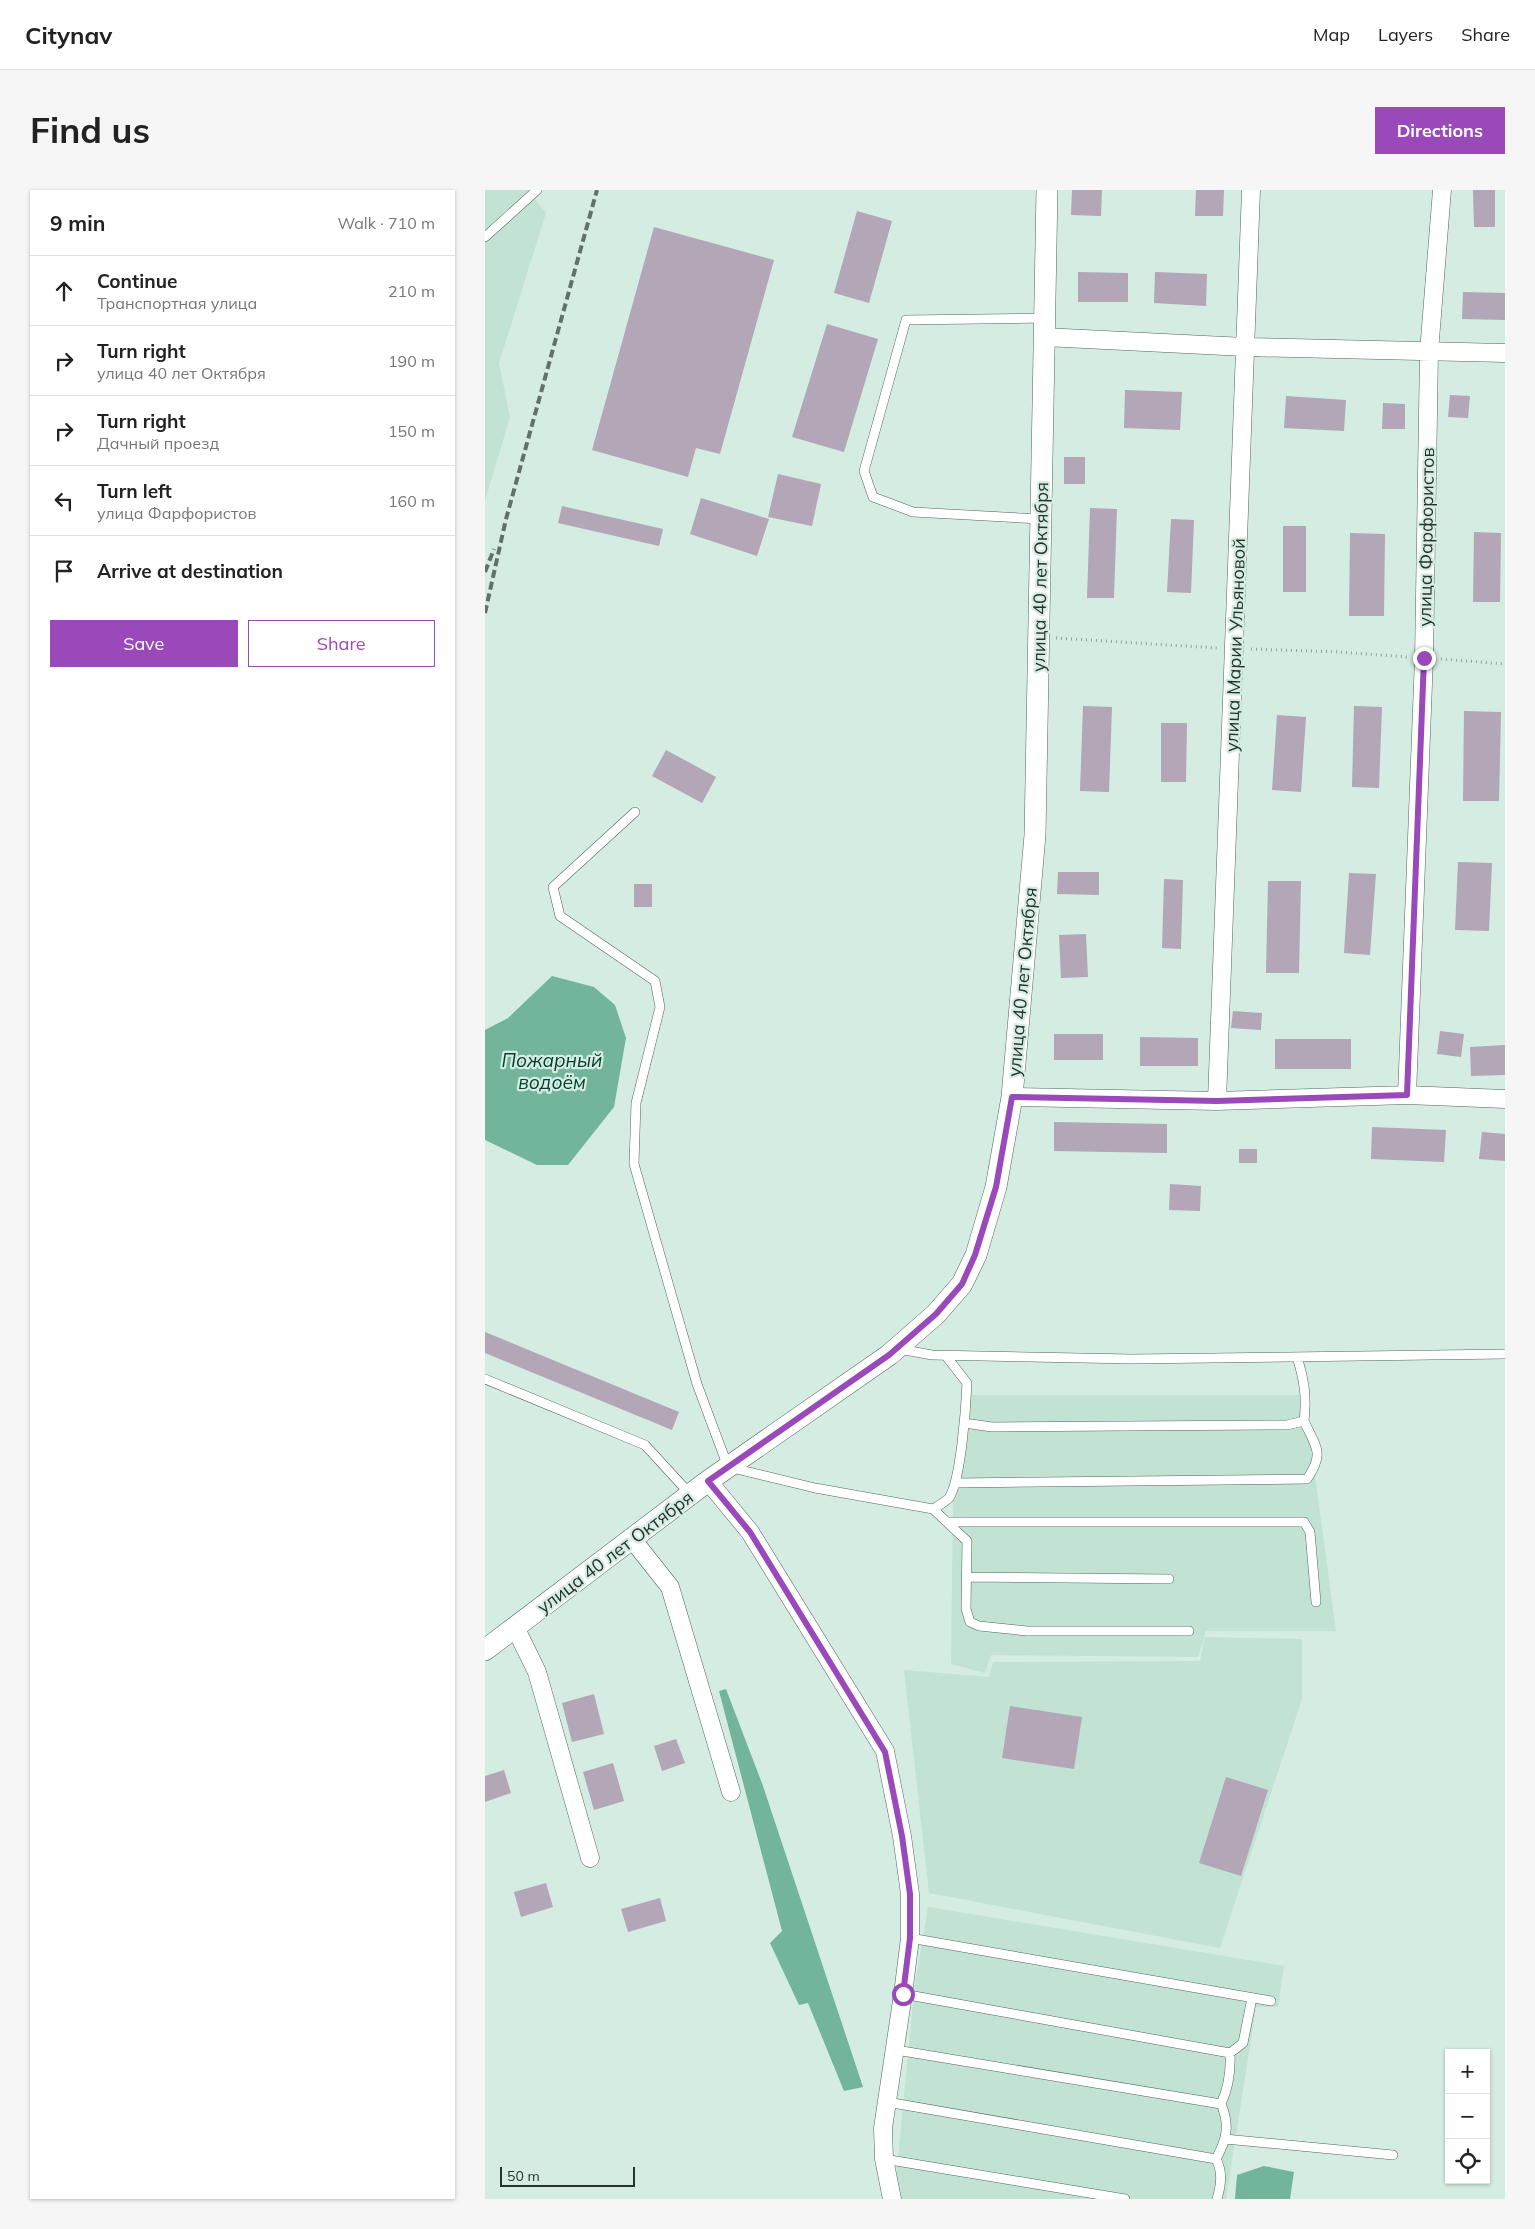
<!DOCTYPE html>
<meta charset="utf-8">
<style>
body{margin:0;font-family:Mulish,sans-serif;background:#f6f6f6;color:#222}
.controls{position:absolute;right:15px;bottom:15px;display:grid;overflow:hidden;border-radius:0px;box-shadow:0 1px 4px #0004}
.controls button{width:45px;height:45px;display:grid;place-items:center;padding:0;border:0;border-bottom:1px solid #e0e0e0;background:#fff;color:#222;font:25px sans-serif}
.scale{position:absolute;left:15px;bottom:12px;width:135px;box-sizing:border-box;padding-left:5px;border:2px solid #27312d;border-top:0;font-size:14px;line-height:18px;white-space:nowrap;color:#27312d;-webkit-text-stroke:4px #d4ece2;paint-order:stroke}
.stop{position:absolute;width:15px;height:15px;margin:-11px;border:4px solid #9949b9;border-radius:50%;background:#fff}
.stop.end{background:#9949b9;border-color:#fff;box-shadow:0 1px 5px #0008}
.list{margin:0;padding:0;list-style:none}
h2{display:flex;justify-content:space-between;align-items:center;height:65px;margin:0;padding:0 20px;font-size:21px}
h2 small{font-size:16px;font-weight:400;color:#767676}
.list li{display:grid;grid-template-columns:32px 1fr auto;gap:15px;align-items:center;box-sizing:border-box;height:70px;padding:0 20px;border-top:1px solid #e0e0e0}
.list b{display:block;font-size:19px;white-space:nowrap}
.list p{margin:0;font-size:16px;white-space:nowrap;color:#767676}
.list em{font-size:16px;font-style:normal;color:#767676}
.actions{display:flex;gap:10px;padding:15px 20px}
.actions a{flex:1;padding:11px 0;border:1px solid #9949b9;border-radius:0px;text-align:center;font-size:18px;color:#9949b9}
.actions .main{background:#9949b9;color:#fff}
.icon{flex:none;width:28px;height:28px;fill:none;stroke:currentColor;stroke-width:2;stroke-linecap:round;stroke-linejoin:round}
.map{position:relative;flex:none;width:1020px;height:2009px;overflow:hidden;border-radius:0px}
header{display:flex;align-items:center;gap:30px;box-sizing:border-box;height:70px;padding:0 25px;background:#fff;border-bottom:1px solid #e0e0e0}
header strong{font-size:24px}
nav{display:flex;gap:28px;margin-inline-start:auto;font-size:18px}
.intro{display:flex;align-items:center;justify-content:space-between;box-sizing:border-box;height:120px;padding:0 30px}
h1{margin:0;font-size:35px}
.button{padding:12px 22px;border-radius:0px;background:#9949b9;color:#fff;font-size:18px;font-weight:700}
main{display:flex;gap:30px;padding:0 30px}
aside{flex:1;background:#fff;border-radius:0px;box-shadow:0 1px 4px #0004}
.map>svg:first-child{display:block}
.built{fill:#c2e2d4}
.water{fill:#72b59b}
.building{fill:#b2a6b7}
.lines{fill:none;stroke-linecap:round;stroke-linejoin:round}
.service-casing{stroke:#51665e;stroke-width:10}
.minor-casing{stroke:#51665e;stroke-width:19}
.tertiary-casing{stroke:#51665e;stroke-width:22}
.path{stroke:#90a29b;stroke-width:3;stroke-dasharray:1 4;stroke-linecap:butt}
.service{stroke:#fff;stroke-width:9}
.minor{stroke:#fff;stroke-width:18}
.tertiary{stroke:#fff;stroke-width:21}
.rail{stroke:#62706a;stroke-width:4;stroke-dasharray:8 4;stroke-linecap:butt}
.route{stroke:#9949b9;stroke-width:6}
.labels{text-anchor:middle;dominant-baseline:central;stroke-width:4.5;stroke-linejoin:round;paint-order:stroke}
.street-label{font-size:18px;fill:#27312d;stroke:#d4ece2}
.water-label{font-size:19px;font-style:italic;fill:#033f2f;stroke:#d4ece2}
</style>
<header>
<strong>Citynav</strong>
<nav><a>Map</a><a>Layers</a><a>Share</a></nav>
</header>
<div class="intro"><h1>Find us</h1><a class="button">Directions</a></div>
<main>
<aside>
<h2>9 min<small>Walk · 710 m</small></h2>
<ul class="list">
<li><svg class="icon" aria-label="ahead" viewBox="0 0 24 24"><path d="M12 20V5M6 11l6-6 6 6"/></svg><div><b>Continue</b><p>Транспортная улица</p></div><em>210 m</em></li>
<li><svg class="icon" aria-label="right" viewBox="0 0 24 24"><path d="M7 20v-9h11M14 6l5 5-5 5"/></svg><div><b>Turn right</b><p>улица 40 лет Октября</p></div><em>190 m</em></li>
<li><svg class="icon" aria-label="right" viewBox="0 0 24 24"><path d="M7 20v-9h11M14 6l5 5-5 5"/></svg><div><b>Turn right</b><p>Дачный проезд</p></div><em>150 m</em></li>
<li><svg class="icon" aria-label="left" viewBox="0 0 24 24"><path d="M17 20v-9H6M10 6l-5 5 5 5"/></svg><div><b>Turn left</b><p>улица Фарфористов</p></div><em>160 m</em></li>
<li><svg class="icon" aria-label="arrive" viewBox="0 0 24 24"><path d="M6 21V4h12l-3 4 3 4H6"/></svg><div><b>Arrive at destination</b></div></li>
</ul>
<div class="actions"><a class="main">Save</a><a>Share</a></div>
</aside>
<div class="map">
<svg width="1020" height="2009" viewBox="0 0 1020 2009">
<rect width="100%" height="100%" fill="#d4ece2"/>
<path class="built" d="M 0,0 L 43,0 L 61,23 L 14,173 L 25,227 L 0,311 Z
M 484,1205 L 819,1205 L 851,1441 L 721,1441 L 713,1467 L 506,1465 L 500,1483 L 466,1474 L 468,1314 Z
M 720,1447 L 817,1449 L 817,1509 L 735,1758 L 444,1703 L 419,1480 L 504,1487 L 508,1472 L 715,1471 Z
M 443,1717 L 799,1776 L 793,1817 L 771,1817 L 741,2009 L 409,2009 L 429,1802 Z"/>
<path class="water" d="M 67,786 L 109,797 L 130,815 L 141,848 L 129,917 L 83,975 L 52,975 L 0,950 L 0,840 L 23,828 Z
M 241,1499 L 278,1596 L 378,1897 L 359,1901 L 323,1813 L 314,1815 L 285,1753 L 297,1741 L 234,1501 Z
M 779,1976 L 809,1982 L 805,2009 L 750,2009 L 752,1985 Z"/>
<path class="building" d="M 587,0 L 617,0 L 616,26 L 586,25 Z
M 711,0 L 739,0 L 738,26 L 710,26 Z
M 988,0 L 1010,0 L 1010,37 L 989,37 Z
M 372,21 L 407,31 L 384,113 L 349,103 Z
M 169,37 L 289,70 L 235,264 L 211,258 L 203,287 L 107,260 Z
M 593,82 L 643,83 L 643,112 L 593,112 Z
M 670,82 L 722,84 L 721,116 L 669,113 Z
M 978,102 L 1020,103 L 1020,130 L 977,129 Z
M 342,134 L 393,149 L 359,262 L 307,247 Z
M 640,200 L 697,202 L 695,240 L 639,238 Z
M 965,205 L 985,206 L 983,228 L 963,227 Z
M 801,206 L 861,210 L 859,241 L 799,238 Z
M 898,213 L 920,214 L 920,239 L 897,239 Z
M 579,267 L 600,267 L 600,294 L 579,294 Z
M 293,284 L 336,294 L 327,336 L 283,327 Z
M 216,308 L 284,329 L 272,366 L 205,344 Z
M 77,316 L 178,339 L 174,356 L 73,333 Z
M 605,318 L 632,319 L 629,408 L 602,408 Z
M 686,329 L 709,330 L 706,403 L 682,402 Z
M 798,336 L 821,336 L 821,402 L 798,402 Z
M 989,342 L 1016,343 L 1015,412 L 988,412 Z
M 865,343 L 900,344 L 899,426 L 864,426 Z
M 598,516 L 627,517 L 624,602 L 595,601 Z
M 869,516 L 897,517 L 894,598 L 867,597 Z
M 979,521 L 1016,522 L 1014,611 L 978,611 Z
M 792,525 L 821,527 L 816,602 L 787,600 Z
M 676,533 L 702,533 L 701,592 L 676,592 Z
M 181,560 L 231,587 L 217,613 L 167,586 Z
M 973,672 L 1007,673 L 1004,741 L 970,740 Z
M 573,682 L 614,682 L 614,705 L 572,704 Z
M 864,683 L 891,684 L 885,765 L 859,763 Z
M 679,689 L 698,690 L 696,759 L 677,758 Z
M 783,691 L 816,691 L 814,783 L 781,783 Z
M 149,694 L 167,694 L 167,717 L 149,717 Z
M 601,744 L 603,787 L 576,788 L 574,745 Z
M 748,821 L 777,823 L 776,840 L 746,838 Z
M 955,841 L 979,844 L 976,867 L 952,864 Z
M 569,844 L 618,844 L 618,870 L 569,870 Z
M 655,847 L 713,848 L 713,876 L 655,876 Z
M 790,849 L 866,849 L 866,879 L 790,879 Z
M 1020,855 L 1020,885 L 986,886 L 985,857 Z
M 569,932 L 682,934 L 682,963 L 569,961 Z
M 887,937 L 961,940 L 959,972 L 886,969 Z
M 997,942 L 1020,944 L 1020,971 L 994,969 Z
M 754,959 L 772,959 L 772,973 L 754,973 Z
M 685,994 L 716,996 L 715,1021 L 684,1020 Z
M 0,1142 L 194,1222 L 187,1240 L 0,1163 Z
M 109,1504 L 119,1544 L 87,1552 L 77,1513 Z
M 525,1516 L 597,1527 L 589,1579 L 517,1568 Z
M 191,1549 L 200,1573 L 177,1581 L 169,1556 Z
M 128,1573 L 139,1611 L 109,1620 L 98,1582 Z
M 19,1580 L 26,1603 L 0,1612 L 0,1586 Z
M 741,1587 L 783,1600 L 756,1686 L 714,1673 Z
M 61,1693 L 68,1717 L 36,1727 L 29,1702 Z
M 175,1708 L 181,1731 L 143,1742 L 136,1719 Z"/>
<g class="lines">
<defs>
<path id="service" d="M 0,47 L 52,0
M 555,329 L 428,322 L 388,307 L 379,281 L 421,130 L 559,128
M 150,622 L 68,697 L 75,726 L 170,791 L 175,817 L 151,913 L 149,974 L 212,1194 L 243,1277 L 330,1298 L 448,1319 L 482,1351 L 481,1419 L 485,1432 L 494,1436 L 542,1441 L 704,1441
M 414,1159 L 447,1165 L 648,1169 L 1020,1164
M 0,1189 L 160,1255 L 205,1304
M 479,1233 L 507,1237 L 802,1235 L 819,1231 C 822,1207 819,1189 812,1167
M 471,1293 L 822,1289 C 840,1263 831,1257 819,1231
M 448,1319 C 453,1316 460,1312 464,1308 C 476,1290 481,1216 482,1193 L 461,1166
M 464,1332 L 819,1332 L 825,1342 L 831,1412
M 482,1387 L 684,1389
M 425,1748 L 786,1811
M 418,1804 L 745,1863 L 758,1853 L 767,1808
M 411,1860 L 736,1914
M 402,1912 L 731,1969
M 740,1949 L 908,1965
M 399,1969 L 640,2009
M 732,2009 C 736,1995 738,1982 731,1969 C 742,1949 745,1935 736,1914 C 744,1897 746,1882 745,1863"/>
<path id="minor" d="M 559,147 L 760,157 L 1020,163
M 922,905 L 939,468 L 944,162 L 957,0
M 527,907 L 732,911 L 922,905 L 1020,909
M 732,911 L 766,0
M 223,1291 L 265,1342 L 400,1561 L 417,1646 L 425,1704 L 425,1748 L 418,1804 L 398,1938 L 399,1969 L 407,2009
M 147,1349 L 185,1397 L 246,1602
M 30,1437 L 52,1482 L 105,1668"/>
<path id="tertiary" d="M 0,1460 L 223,1291 L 404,1165 L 451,1124 L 477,1094 L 491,1065 L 511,997 L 527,907 L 550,645 L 562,0"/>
</defs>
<use href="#service" class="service-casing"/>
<use href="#minor" class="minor-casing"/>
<use href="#tertiary" class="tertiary-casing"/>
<path class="path" d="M 571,448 L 732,458
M 766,459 L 855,462 L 922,467
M 956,469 L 1020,474"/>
<use href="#service" class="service"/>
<use href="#minor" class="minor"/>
<use href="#tertiary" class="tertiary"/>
<path class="rail" d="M 0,382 L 9,359
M 0,423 L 21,329 L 112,0"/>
</g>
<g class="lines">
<path class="route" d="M 418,1804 L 425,1748 L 425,1704 L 417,1646 L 400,1562 L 265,1342 L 223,1291 L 404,1165 L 451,1124 L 477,1094 L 490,1065 L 511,997 L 527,907 L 732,911 L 922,905 L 939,468"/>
</g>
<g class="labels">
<g class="street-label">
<text transform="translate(941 347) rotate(-89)">улица Фарфористов</text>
<text transform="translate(555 387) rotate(-89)">улица 40 лет Октября</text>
<text transform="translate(750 455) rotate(-88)">улица Марии Ульяновой</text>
<text transform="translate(537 792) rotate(-85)">улица 40 лет Октября</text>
<text transform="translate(130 1362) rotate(-37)">улица 40 лет Октября</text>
</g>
<g class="water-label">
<text x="67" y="870">Пожарный<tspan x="67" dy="22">водоём</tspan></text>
</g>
</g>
</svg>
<div class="controls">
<button>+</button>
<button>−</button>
<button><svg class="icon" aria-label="locate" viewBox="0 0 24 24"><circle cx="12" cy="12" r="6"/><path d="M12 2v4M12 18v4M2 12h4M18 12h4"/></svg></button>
</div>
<div class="scale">50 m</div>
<div class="stop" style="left:418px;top:1804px"></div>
<div class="stop end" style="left:939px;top:468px"></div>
</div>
</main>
